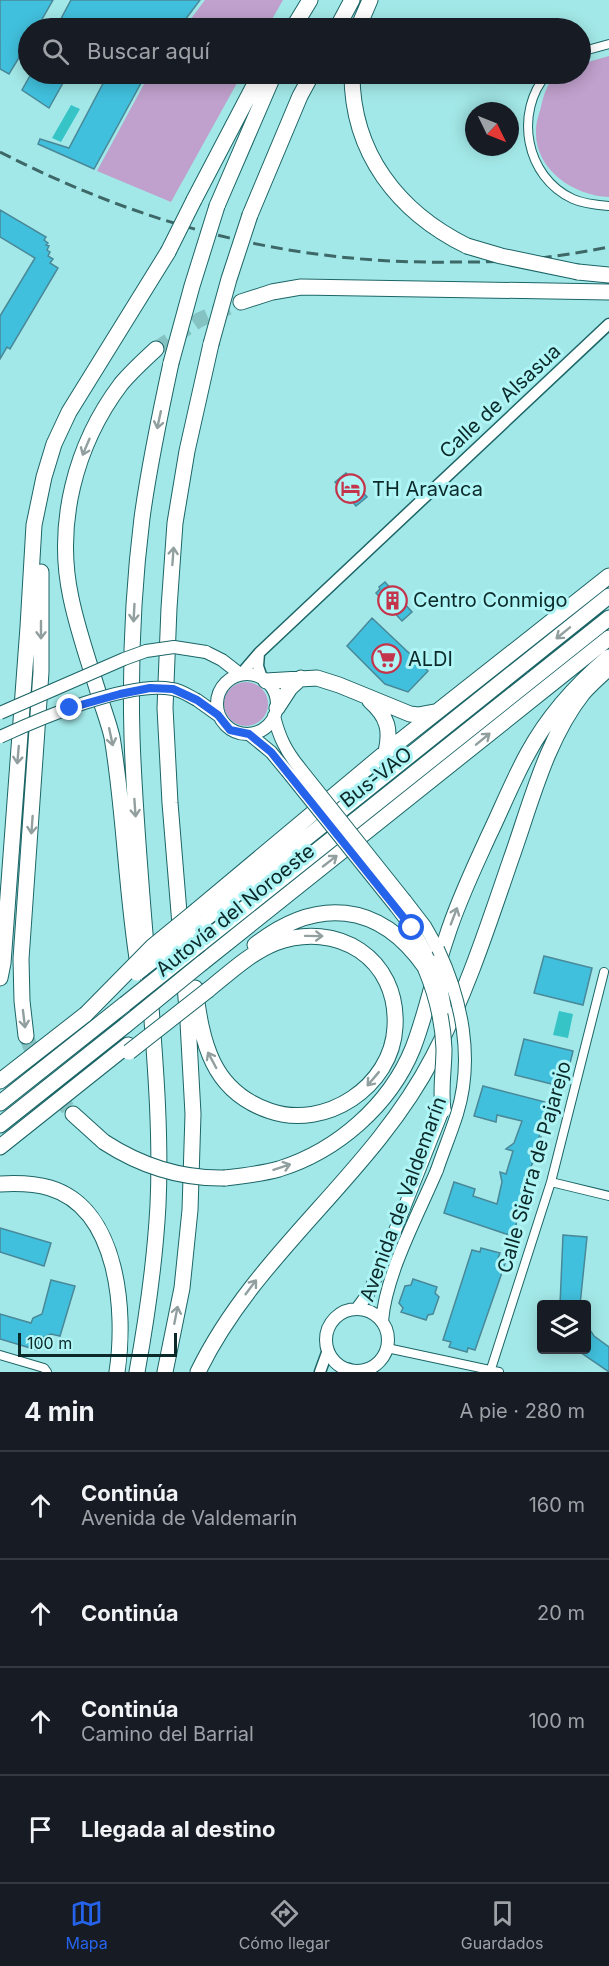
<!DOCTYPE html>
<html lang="es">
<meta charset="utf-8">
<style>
body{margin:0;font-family:Inter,sans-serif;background:#20242c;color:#f1f3f6}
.controls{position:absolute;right:18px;bottom:18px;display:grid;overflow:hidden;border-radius:6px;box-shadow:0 3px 15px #0003}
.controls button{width:54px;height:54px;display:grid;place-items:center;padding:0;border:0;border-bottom:2px solid #363941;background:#171b24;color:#f1f3f6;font:30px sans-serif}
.compass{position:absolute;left:465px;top:102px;width:54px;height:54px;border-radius:50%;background:#171b24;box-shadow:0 3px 15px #0003;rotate:133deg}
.scale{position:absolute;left:18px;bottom:15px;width:159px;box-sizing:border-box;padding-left:6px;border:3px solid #0c2929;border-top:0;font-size:16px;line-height:21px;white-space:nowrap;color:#0c2929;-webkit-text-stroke:4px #b0f5f6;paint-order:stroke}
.stop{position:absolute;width:18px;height:18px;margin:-14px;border:4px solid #2563eb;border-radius:50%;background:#fff}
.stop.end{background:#2563eb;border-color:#fff;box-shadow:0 2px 6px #0008}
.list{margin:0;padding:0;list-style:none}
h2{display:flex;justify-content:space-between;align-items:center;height:78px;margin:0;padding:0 24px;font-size:26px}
h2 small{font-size:20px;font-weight:400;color:#9ea1a6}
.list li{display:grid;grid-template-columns:39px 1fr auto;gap:18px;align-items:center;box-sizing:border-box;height:108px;padding:0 24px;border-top:2px solid #363941}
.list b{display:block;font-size:22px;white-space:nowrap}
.list p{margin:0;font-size:20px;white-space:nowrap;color:#9ea1a6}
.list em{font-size:20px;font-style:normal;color:#9ea1a6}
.icon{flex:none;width:33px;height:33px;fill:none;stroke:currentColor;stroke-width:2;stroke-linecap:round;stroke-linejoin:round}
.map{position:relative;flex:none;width:609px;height:1372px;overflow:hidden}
.search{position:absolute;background:#171b24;box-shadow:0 3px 15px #0003;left:18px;right:18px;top:18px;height:66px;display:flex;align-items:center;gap:15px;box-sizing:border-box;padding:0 21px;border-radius:33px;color:#9ea1a6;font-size:22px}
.sheet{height:510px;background:#171b24}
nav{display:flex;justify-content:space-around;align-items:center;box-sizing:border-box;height:84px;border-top:2px solid #363941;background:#171b24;font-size:16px;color:#9ea1a6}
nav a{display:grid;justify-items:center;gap:3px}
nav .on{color:#2563eb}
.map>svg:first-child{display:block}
.green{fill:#c0a0cc}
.water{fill:#36c4c6}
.building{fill:#41c0dd;stroke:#498898;stroke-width:1.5}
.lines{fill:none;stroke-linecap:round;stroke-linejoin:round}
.motorway-tunnel{stroke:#85c2c2;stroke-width:15;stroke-dasharray:15 8;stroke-linecap:butt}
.minor-casing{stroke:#1c6566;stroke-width:10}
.tertiary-casing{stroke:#1c6566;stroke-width:13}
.secondary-casing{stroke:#1c6566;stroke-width:14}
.motorway-casing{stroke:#1c6566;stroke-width:17}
.minor{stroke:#fff;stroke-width:8}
.tertiary{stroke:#fff;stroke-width:10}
.secondary{stroke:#fff;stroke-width:12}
.motorway{stroke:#fff;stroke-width:15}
.rail{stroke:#3e6868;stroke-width:3;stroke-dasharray:12 6;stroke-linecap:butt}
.secondary-bridge-casing{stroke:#1c6566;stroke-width:14;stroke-linecap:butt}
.motorway-bridge-casing{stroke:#1c6566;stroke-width:17;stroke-linecap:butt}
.secondary-bridge{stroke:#fff;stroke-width:12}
.motorway-bridge{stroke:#fff;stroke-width:15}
.oneway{stroke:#929f9f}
.route{stroke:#2563eb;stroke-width:8}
.labels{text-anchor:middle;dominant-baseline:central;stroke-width:6;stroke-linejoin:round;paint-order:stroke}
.street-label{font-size:20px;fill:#0c2929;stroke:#b0f5f6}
.poi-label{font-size:20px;fill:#0c2929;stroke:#b0f5f6;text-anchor:start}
</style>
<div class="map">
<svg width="609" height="1372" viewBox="0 0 609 1372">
<rect width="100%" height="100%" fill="#a3e8e8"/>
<path class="green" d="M 205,0 L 283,0 L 267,28 L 184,28 Z
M 609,56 L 609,197 C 573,196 534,169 536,130 C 536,122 539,114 541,107 C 543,97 548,80 558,75 C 563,72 574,74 580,74 L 581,64 Z
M 151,74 L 242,74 L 171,202 L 97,171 L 144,84 Z
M224 704a22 22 0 1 1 44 0a22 22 0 1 1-44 0Z"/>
<path class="water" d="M 71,105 L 80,109 L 61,142 L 52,138 Z
M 559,1011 L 573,1014 L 568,1038 L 553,1035 Z"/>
<path class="building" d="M 0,0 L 53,0 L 37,28 L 28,28 L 28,43 L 9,74 L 0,69 Z
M 71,0 L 200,0 L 179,28 L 114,28 L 97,21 L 93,28 L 56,28 Z
M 31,74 L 68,74 L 49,108 L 22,90 Z
M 108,74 L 146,74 L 94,169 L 38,144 L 40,139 L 69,148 Z
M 0,210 L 46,237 L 44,240 L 48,243 L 46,245 L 49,246 L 47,250 L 50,252 L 48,256 L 53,259 L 50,263 L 58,268 L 10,349 L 7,347 L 0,359 L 0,316 L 35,258 L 0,237 Z
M 346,473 L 367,497 L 356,506 L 335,482 Z
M 385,582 L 412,612 L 402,621 L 376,593 L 380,589 L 379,587 Z
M 372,618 L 428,671 L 408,692 L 385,684 L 347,646 Z
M 544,956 L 592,968 L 583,1005 L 534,993 Z
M 524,1039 L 573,1051 L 564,1087 L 515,1075 Z
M 483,1086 L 549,1103 L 549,1117 L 543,1124 L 539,1137 L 541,1137 L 536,1150 L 537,1159 L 532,1164 L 529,1173 L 530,1180 L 525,1188 L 517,1211 L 516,1227 L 511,1230 L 509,1235 L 444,1213 L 454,1182 L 475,1189 L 473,1196 L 497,1204 L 502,1182 L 500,1172 L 506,1174 L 513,1151 L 506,1149 L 514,1143 L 522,1121 L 497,1115 L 496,1122 L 474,1116 Z
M 0,1228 L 51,1243 L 44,1266 L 0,1252 Z
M 563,1235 L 587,1237 L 580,1305 L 560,1305 Z
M 481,1248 L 500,1253 L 498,1258 L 506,1261 L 475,1350 L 468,1348 L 467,1352 L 449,1347 L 451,1342 L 443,1340 L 472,1250 L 480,1252 Z
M 413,1279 L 437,1287 L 435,1293 L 439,1297 L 433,1314 L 428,1315 L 426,1320 L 401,1312 L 403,1308 L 399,1303 L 405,1286 L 411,1285 Z
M 51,1280 L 75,1286 L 60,1336 L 51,1334 L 39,1339 L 37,1350 L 0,1339 L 0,1314 L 31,1323 L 33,1318 L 42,1314 Z
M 586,1324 L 594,1336 L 609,1347 L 609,1372 L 577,1350 L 586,1350 Z"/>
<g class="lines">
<path class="motorway-tunnel" d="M 156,349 L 199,320 L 241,302
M 26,1036 C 38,1066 51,1091 73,1114"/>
<defs>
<path id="minor" d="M 580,52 L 609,44
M 547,74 C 514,112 525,177 573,199 C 584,204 597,205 609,206
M 551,1182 L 609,1196
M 387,1348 L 499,1372
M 0,1355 L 44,1368 L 47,1372
M 490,1372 L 551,1182 L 604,972"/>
<path id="tertiary" d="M 259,653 L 258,666 L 262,678
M 241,674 L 259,653 L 609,324
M 320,1372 L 328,1350
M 345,1372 L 349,1369"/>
<path id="secondary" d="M 206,652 L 222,660 L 240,674
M217 704a30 30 0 1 1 60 0a30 30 0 1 1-60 0Z
M 197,700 L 218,715
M 274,716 C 279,737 286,751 299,767
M 249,734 L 271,752 L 290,775
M 405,900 L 425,926 L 438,949
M 396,907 L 412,928 L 431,961
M 357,1309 L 368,1294 L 379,1271 L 443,1110
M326 1340a31 31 0 1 1 62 0a31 31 0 1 1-62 0Z
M 382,1321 C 386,1273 418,1215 437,1170"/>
<path id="motorway" d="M 293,28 L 310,0
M 337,28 L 352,0
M 358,28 L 370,0
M 352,74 C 352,153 398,212 467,246
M 194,200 L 260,74
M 217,206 L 274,74
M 250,215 L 300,96 L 312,74
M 578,272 L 609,275
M 241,302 L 272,292 L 301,287 L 609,292
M 266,681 L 317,678 L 339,685 L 410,714 L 418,715 L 434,712
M 370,701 C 388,717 391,730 386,752
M 277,708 L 290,688 L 301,678
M 197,910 L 386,752 L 609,576
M 200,923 L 609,596
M 200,944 L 609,618
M 255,945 C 316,897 379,901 425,967
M 202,963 L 609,638
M 139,971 C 126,894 125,815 112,737 C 109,724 104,711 100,698 C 90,665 78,632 71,598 C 55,524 75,445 121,384 C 131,372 144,360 156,349
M 0,978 L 3,963 L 28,627 L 34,525 L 44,477 L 54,444 L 69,412 L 168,252
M 195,988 C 202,1042 211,1091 270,1111 C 325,1130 392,1087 395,1027 C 399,958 337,920 275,943 C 250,953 228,974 208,990
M 26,1036 L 22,1001 L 21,959 L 41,672 L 41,572
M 0,1081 L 86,1014
M 0,1103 L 125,1004
M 73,1114 L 104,1142
M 0,1125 L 126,1025
M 0,1147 L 128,1045
M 225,1178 C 243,1176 261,1174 279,1169 C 337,1151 390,1105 413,1048 C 427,1012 434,973 447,936 C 458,901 474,868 489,835 C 502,808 513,780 528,753 C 548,716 577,684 609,657
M 0,1184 C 17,1183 33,1183 50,1188 C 119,1209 126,1313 117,1372
M 137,1372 C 147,1317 155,1261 158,1205 C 161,1139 156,1072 151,1007 C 144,917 135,827 132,737 C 130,664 133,590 142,518 C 149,466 160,414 171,363
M 165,1372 L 182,1288 L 190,1210 L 193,1114 L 188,1022 L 170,803 L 165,708 L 169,608 L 175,523 L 187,451 L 211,344
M 198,1372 C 256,1252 372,1175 433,1057 C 466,994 488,926 511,859 C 531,803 546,740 583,693 C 591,684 600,676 609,668"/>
</defs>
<use href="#minor" class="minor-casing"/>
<use href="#tertiary" class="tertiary-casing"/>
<use href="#secondary" class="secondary-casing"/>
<use href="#motorway" class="motorway-casing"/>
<use href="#minor" class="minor"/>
<use href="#tertiary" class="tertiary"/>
<use href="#secondary" class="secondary"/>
<use href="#motorway" class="motorway"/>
<path class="rail" d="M 0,152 C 144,226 293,265 455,262 C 481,262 507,262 533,259 C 558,256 584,252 609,247"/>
<defs>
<path id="secondary-bridge" d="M 0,713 L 124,659 L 146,651 L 174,647 L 206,652
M 0,737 C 39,719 130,680 172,689 C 181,690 189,696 197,700
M 299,767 L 405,900
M 290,775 L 396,907
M 431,961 L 441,987 L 445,1008
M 437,1170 C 443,1152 451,1133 457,1114 C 474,1059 462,1000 438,949"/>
<path id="motorway-bridge" d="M 467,246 L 501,256 L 578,272
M 168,252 L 194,200
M 211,344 L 229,279 L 250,215
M 171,363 L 192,286 L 217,206
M 425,967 C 436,993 443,1020 444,1049 C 444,1070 440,1089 443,1110
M 137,973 L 200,923
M 125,1004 L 200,944
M 86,1014 L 153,946 L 197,910
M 126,1025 L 202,963
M 129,1052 L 208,990
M 104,1142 C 141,1166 180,1179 225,1178"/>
</defs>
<use href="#secondary-bridge" class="secondary-bridge-casing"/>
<use href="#motorway-bridge" class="motorway-bridge-casing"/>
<use href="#secondary-bridge" class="secondary-bridge"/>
<use href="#motorway-bridge" class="motorway-bridge"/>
</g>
<defs><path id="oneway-shaft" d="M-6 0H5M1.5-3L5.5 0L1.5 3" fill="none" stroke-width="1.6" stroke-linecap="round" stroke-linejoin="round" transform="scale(1.5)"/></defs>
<g class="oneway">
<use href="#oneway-shaft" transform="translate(159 420) rotate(102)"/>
<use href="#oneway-shaft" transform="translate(86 447) rotate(113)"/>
<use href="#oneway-shaft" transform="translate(173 556) rotate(-86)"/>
<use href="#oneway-shaft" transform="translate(134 613) rotate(93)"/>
<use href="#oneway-shaft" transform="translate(41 630) rotate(90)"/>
<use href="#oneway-shaft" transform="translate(563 633) rotate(141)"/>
<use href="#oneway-shaft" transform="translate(111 737) rotate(78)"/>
<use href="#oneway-shaft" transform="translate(483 739) rotate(-39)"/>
<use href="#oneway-shaft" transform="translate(18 755) rotate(95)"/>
<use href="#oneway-shaft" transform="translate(135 808) rotate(86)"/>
<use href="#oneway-shaft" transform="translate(32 825) rotate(94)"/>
<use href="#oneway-shaft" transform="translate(330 861) rotate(-38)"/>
<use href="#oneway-shaft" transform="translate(454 916) rotate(-69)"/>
<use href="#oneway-shaft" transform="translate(314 936) rotate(1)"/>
<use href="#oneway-shaft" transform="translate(24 1019) rotate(83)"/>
<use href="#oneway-shaft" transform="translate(212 1060) rotate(-118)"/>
<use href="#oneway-shaft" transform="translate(373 1079) rotate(130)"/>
<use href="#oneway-shaft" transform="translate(282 1167) rotate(-18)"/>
<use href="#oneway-shaft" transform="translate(251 1287) rotate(-53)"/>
<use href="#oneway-shaft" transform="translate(176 1315) rotate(-79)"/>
</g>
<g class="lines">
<path class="route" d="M 70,708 L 120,694 L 150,688 L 173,689 L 197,700 L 218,715 L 230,730 L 249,734 L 271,752 L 412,928"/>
</g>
<defs>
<symbol id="hotel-ring" viewBox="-11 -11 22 22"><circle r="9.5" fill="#b0f5f6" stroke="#c4344b" stroke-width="1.5"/><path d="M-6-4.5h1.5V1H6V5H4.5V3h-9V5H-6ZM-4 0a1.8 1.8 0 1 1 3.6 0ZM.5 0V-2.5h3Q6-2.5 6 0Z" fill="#c4344b"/></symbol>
<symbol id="building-ring" viewBox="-11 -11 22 22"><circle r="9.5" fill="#b0f5f6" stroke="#c4344b" stroke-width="1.5"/><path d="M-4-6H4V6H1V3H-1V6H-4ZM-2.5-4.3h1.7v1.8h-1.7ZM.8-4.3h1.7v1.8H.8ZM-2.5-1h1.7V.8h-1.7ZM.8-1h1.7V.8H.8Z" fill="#c4344b"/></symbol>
<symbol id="supermarket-ring" viewBox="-11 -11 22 22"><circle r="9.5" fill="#b0f5f6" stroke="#c4344b" stroke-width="1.5"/><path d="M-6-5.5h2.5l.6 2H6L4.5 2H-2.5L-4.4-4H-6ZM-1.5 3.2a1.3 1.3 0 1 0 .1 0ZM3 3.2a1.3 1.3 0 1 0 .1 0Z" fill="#c4344b"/></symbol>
</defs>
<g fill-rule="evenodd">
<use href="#hotel-ring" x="334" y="472" width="33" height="33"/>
<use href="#building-ring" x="376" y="584" width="33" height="33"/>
<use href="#supermarket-ring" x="370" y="642" width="33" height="33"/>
</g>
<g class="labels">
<g class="street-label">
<text transform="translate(500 401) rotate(-43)">Calle de Alsasua</text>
<text transform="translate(376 777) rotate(-38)">Bus-VAO</text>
<text transform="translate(235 910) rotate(-39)">Autovía del Noroeste</text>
<text transform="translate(534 1167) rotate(-74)">Calle Sierra de Pajarejo</text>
<text transform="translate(403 1199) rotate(-70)">Avenida de Valdemarín</text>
</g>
<g class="poi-label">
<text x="372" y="489">TH Aravaca</text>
<text x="413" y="600">Centro Conmigo</text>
<text x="408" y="659">ALDI</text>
</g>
</g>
</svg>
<div class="controls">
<button><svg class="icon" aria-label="layers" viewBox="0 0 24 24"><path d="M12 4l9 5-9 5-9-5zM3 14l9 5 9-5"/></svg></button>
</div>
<svg class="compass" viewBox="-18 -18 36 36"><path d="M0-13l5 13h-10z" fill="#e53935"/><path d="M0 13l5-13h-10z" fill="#9ea1a6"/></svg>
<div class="scale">100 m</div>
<div class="stop" style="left:412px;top:928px"></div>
<div class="stop end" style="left:70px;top:708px"></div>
<div class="search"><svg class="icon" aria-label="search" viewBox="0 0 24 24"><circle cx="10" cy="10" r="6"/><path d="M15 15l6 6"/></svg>Buscar aquí</div>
</div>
<section class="sheet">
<h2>4 min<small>A pie · 280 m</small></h2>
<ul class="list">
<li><svg class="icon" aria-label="ahead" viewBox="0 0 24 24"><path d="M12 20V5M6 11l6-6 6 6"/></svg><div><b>Continúa</b><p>Avenida de Valdemarín</p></div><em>160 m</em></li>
<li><svg class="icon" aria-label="ahead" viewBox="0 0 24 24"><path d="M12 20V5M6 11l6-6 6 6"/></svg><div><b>Continúa</b></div><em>20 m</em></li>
<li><svg class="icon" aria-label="ahead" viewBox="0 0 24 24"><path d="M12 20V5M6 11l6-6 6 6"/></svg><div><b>Continúa</b><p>Camino del Barrial</p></div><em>100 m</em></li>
<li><svg class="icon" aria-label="arrive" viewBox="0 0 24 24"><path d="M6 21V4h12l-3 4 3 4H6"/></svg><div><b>Llegada al destino</b></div></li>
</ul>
</section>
<nav>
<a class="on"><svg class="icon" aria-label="map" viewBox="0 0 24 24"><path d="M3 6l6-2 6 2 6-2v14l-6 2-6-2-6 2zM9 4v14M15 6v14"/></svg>Mapa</a>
<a><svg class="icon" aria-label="directions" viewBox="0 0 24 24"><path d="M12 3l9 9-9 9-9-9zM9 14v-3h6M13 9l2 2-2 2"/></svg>Cómo llegar</a>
<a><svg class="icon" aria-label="saved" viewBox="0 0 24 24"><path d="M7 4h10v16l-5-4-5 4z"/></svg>Guardados</a>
</nav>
